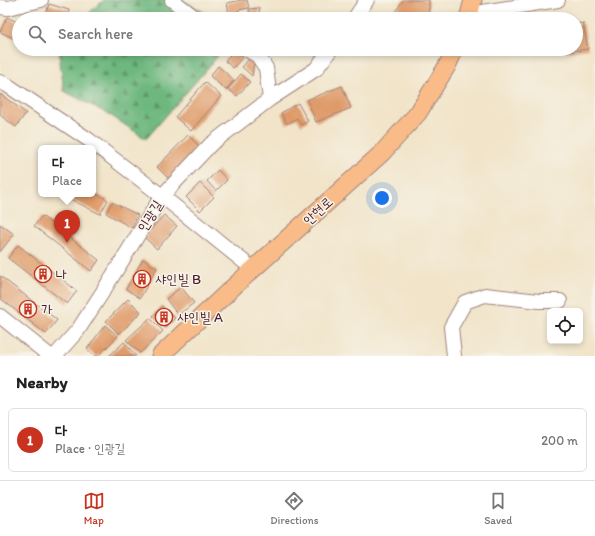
<!DOCTYPE html>
<meta charset="utf-8">
<style>
body{margin:0;font-family:Itim,"Poor Story",sans-serif;background:#f6f6f6;color:#222}
.controls{position:absolute;right:12px;bottom:12px;display:grid;overflow:hidden;border-radius:6px;box-shadow:0 2px 6px #0003}
.controls button{width:36px;height:36px;display:grid;place-items:center;padding:0;border:0;border-bottom:1px solid #e0e0e0;background:#fff;color:#222;font:20px sans-serif}
.you{position:absolute;left:382px;top:198px;width:14px;height:14px;margin:-10px;border:3px solid #fff;border-radius:50%;background:#1a73e8;box-shadow:0 0 0 6px #1a73e833}
.badge{display:grid;place-items:center;width:26px;height:26px;border-radius:50%;background:#c8321e;color:#fff;font-size:13px;font-weight:700}
.pin{position:absolute;translate:-50% -33px;filter:drop-shadow(0 1px 2px #0008)}
.pin::after{content:'';position:absolute;top:21px;width:14px;height:12px;background:inherit;clip-path:polygon(0 0,100% 0,50% 100%)}
.popup{position:absolute;left:38px;top:145px;width:58px;height:52px;box-sizing:border-box;display:grid;place-content:center;border-radius:6px;background:#fff;filter:drop-shadow(0 1px 3px #0005);font-size:13px;white-space:nowrap;color:#767676}
.popup b{font-size:15px;color:#222}
.popup::after{content:'';position:absolute;left:50%;top:100%;margin-left:-8px;border:8px solid transparent;border-top-color:#fff}
.list{margin:0;padding:0;list-style:none}
h2{display:flex;justify-content:space-between;align-items:center;height:52px;margin:0;padding:0 16px;font-size:17px}
h2 small{font-size:13px;font-weight:400;color:#767676}
.list li{display:grid;grid-template-columns:26px 1fr auto;gap:12px;align-items:center;box-sizing:border-box;height:64px;margin:0 8px 8px;padding:0 8px;border:1px solid #e0e0e0;border-radius:6px}
.list b{display:block;font-size:15px;white-space:nowrap}
.list p{margin:0;font-size:13px;white-space:nowrap;color:#767676}
.list em{font-size:13px;font-style:normal;color:#767676}
.icon{flex:none;width:22px;height:22px;fill:none;stroke:currentColor;stroke-width:2;stroke-linecap:round;stroke-linejoin:round}
.map{position:relative;flex:none;width:595px;height:356px;overflow:hidden}
.search{position:absolute;background:#fff;box-shadow:0 2px 6px #0003;left:12px;right:12px;top:12px;height:44px;display:flex;align-items:center;gap:10px;box-sizing:border-box;padding:0 14px;border-radius:22px;color:#767676;font-size:15px}
.sheet{height:124px;background:#fff}
nav{display:flex;justify-content:space-around;align-items:center;box-sizing:border-box;height:56px;border-top:1px solid #e0e0e0;background:#fff;font-size:11px;color:#767676}
nav a{display:grid;justify-items:center;gap:2px}
nav .on{color:#c8321e}
.map>svg:first-child{display:block}
.forest{fill:url(#forest-firs);stroke:#5c6c55}
.building{fill:#df9a68}
.lines{fill:none;stroke-linecap:round;stroke-linejoin:round}
.minor-casing{stroke:#9e827a;stroke-width:16}
.major-casing{stroke:#9e827a;stroke-width:19}
.minor{stroke:#fff;stroke-width:14}
.major{stroke:#f9bc89;stroke-width:17}
.labels{text-anchor:middle;dominant-baseline:central;stroke-width:3;stroke-linejoin:round;paint-order:stroke}
.street-label{font-size:14px;fill:#4a1f2b;stroke:#f7f3e8}
.poi-label{font-size:14px;fill:#4a1f2b;stroke:#f7f3e8;text-anchor:start}
</style>
<div class="map">
<svg width="595" height="356" viewBox="0 0 595 356">
<defs>
<pattern id="forest-firs" width="22" height="20" patternUnits="userSpaceOnUse"><rect width="22" height="20" fill="#6eb87f"/><path d="M5 1l3.5 6h-7zM16 11l3.5 6h-7z" fill="#5c9568"/></pattern>
</defs>
<rect width="100%" height="100%" fill="#f7f3e8"/>
<filter id="ink" filterUnits="userSpaceOnUse"><feTurbulence type="fractalNoise" baseFrequency=".025" numOctaves="2"/><feDisplacementMap in="SourceGraphic" scale="8" xChannelSelector="R" yChannelSelector="G"/><feConvolveMatrix kernelMatrix="1 2 1 2 8 2 1 2 1" color-interpolation-filters="sRGB"/></filter>
<filter id="wash" filterUnits="userSpaceOnUse"><feTurbulence type="fractalNoise" baseFrequency=".012" numOctaves="4" result="noise"/><feDisplacementMap in="SourceGraphic" scale="16" xChannelSelector="R" yChannelSelector="G"/><feGaussianBlur stdDeviation="0.9" result="paint"/><feColorMatrix in="noise" values="0 0 0 0 0 0 0 0 0 0 0 0 0 0 0 0 0 1.4 0 .05"/><feComposite in="paint" operator="in"/></filter>
<g filter="url(#wash)">
<rect width="100%" height="100%" fill="#f1e4c9"/>
<path class="forest" d="M 104,0 L 182,0 L 213,17 L 214,19 L 85,19 L 90,12 Z
M 64,49 L 224,49 L 146,139 L 110,115 L 64,91 L 59,55 Z"/>
<g id="blocks">
<path class="building" d="M 242,0 L 247,0 L 249,8 L 238,10 L 240,19 L 230,19 L 227,3 Z
M 403,0 L 429,0 L 429,10 L 425,16 L 422,19 L 391,19 Z
M 49,4 L 69,10 L 67,19 L 53,19 L 45,16 Z
M 259,8 L 260,19 L 242,19 L 242,17 L 250,16 L 249,9 Z
M 7,17 L 19,23 L 19,38 L 18,40 L 0,32 Z
M 583,23 L 588,49 L 567,52 L 566,49 L 576,49 L 576,24 Z
M 235,49 L 236,49 L 244,56 L 233,68 L 225,61 Z
M 250,58 L 254,62 L 252,76 L 242,67 Z
M 218,66 L 234,80 L 226,90 L 210,76 Z
M 241,74 L 250,82 L 237,96 L 228,89 Z
M 205,82 L 221,96 L 191,131 L 175,117 Z
M 342,86 L 351,108 L 316,122 L 307,100 Z
M 0,94 L 26,113 L 16,127 L 0,115 Z
M 298,103 L 308,121 L 301,125 L 297,118 L 287,124 L 281,113 Z
M 188,135 L 203,150 L 172,182 L 157,167 Z
M 218,170 L 227,180 L 216,191 L 207,181 Z
M 200,183 L 214,197 L 200,211 L 186,197 Z
M 93,192 L 108,200 L 100,214 L 68,198 L 69,194 L 93,194 Z
M 112,202 L 138,215 L 132,228 L 106,213 Z
M 164,215 L 177,226 L 157,249 L 144,237 Z
M 42,216 L 99,260 L 91,271 L 34,226 Z
M 0,224 L 14,234 L 0,252 Z
M 18,245 L 77,291 L 67,304 L 8,258 Z
M 143,259 L 157,268 L 140,298 L 126,289 Z
M 0,276 L 57,320 L 46,334 L 0,298 Z
M 181,287 L 194,303 L 178,315 L 166,299 Z
M 128,299 L 141,312 L 119,334 L 106,321 Z
M 162,306 L 175,318 L 166,328 L 153,316 Z
M 150,318 L 163,331 L 140,353 L 126,340 Z
M 105,325 L 118,336 L 98,356 L 95,356 L 87,349 Z
M 124,342 L 136,356 L 109,356 Z"/>
</g>
</g>
<g filter="url(#ink)">
<use href="#blocks" fill-opacity="0" stroke="#9e827a" stroke-width="1"/>
<g class="lines">
<defs>
<path id="minor" d="M 172,0 L 197,19
M 0,7 L 8,8 L 41,0
M 470,14 L 558,0
M 354,19 L 367,0
M 246,49 L 258,56 L 266,68 L 270,99
M 0,82 L 7,85 L 89,140 L 162,196 L 253,269
M 0,316 L 50,356
M 55,356 L 78,330 L 102,293 L 162,196 L 211,144 L 270,99 L 316,69 L 331,49
M 454,356 L 451,327 L 465,302 L 485,295 L 539,301 L 560,301"/>
<path id="major" d="M 468,19 L 473,0
M 160,356 L 230,290 L 382,153 L 418,113 L 447,66 L 455,49"/>
</defs>
<use href="#minor" class="minor-casing"/>
<use href="#major" class="major-casing"/>
<use href="#minor" class="minor"/>
<use href="#major" class="major"/>
</g>
</g>
<defs>
<symbol id="building-ring" viewBox="-11 -11 22 22"><circle r="9.5" fill="#f7f3e8" stroke="#c8321e" stroke-width="1.5"/><path d="M-4-6H4V6H1V3H-1V6H-4ZM-2.5-4.3h1.7v1.8h-1.7ZM.8-4.3h1.7v1.8H.8ZM-2.5-1h1.7V.8h-1.7ZM.8-1h1.7V.8H.8Z" fill="#c8321e"/></symbol>
</defs>
<g fill-rule="evenodd">
<use href="#building-ring" x="33" y="264" width="20" height="20"/>
<use href="#building-ring" x="132" y="269" width="20" height="20"/>
<use href="#building-ring" x="18" y="299" width="20" height="20"/>
<use href="#building-ring" x="154" y="307" width="20" height="20"/>
</g>
<g class="labels">
<g class="street-label">
<text transform="translate(318 211) rotate(-42)">안현로</text>
<text transform="translate(150 216) rotate(-58)">인광길</text>
</g>
<g class="poi-label">
<text x="56" y="274">나</text>
<text x="155" y="279">샤인빌 B</text>
<text x="41" y="309">가</text>
<text x="177" y="317">샤인빌 A</text>
</g>
</g>
</svg>
<div class="controls">
<button><svg class="icon" aria-label="locate" viewBox="0 0 24 24"><circle cx="12" cy="12" r="6"/><path d="M12 2v4M12 18v4M2 12h4M18 12h4"/></svg></button>
</div>
<div class="you"></div>
<div class="pin badge" style="left:67px;top:243px">1</div>
<div class="popup"><b>다</b>Place</div>
<div class="search"><svg class="icon" aria-label="search" viewBox="0 0 24 24"><circle cx="10" cy="10" r="6"/><path d="M15 15l6 6"/></svg>Search here</div>
</div>
<section class="sheet">
<h2>Nearby<small></small></h2>
<ul class="list">
<li><span class="badge">1</span><div><b>다</b><p>Place · 인광길</p></div><em>200 m</em></li>
</ul>
</section>
<nav>
<a class="on"><svg class="icon" aria-label="map" viewBox="0 0 24 24"><path d="M3 6l6-2 6 2 6-2v14l-6 2-6-2-6 2zM9 4v14M15 6v14"/></svg>Map</a>
<a><svg class="icon" aria-label="directions" viewBox="0 0 24 24"><path d="M12 3l9 9-9 9-9-9zM9 14v-3h6M13 9l2 2-2 2"/></svg>Directions</a>
<a><svg class="icon" aria-label="saved" viewBox="0 0 24 24"><path d="M7 4h10v16l-5-4-5 4z"/></svg>Saved</a>
</nav>
